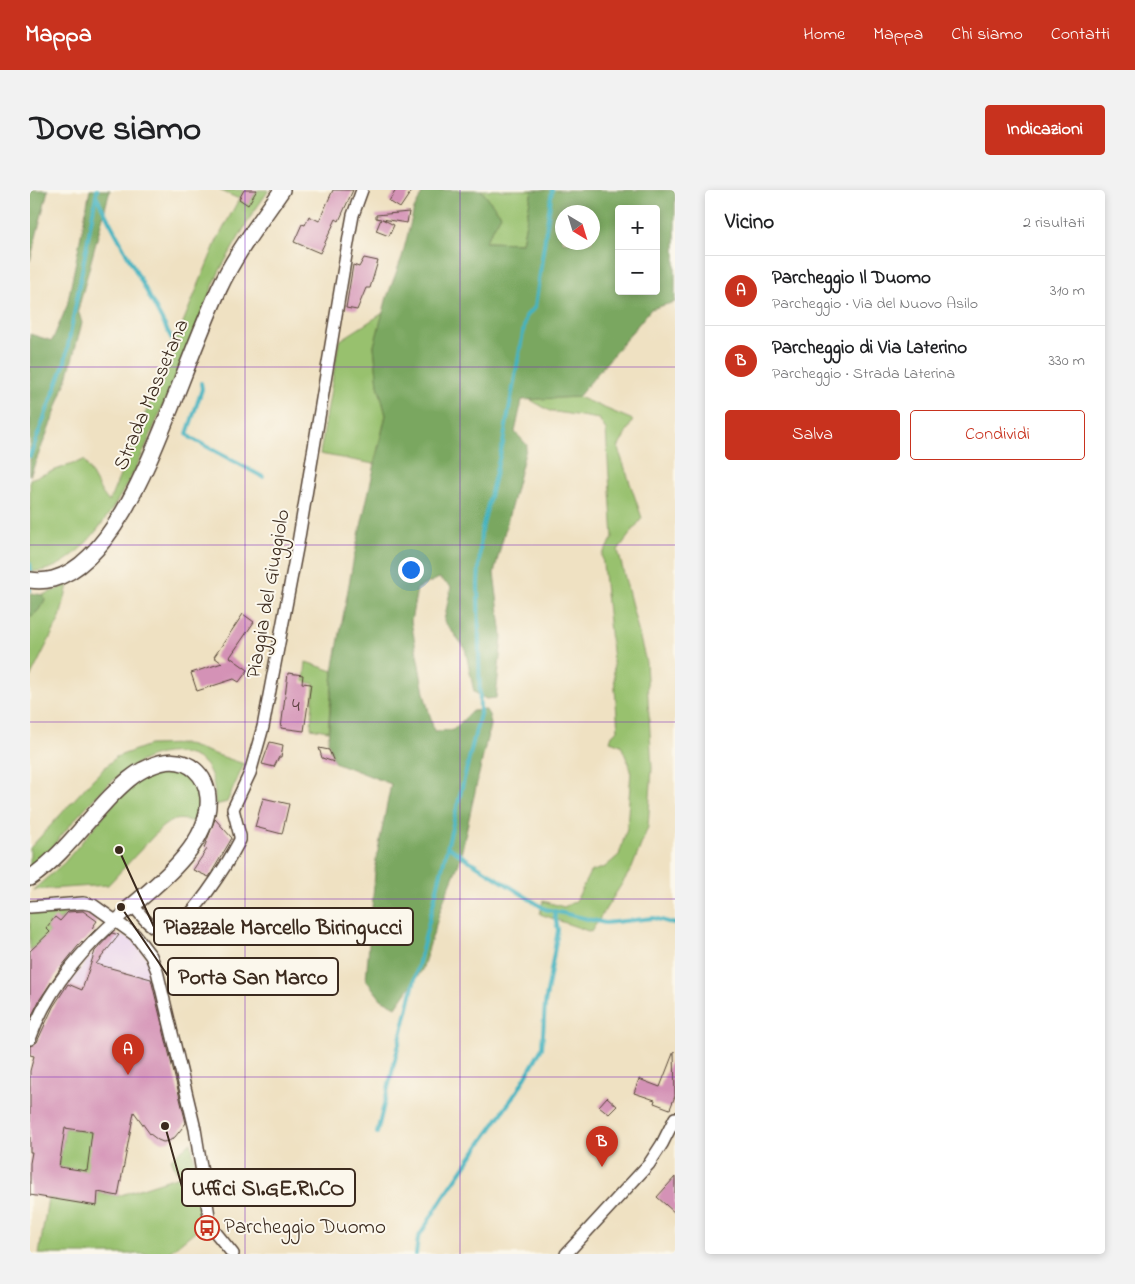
<!DOCTYPE html>
<html lang="it">
<meta charset="utf-8">
<style>
body{margin:0;font-family:"Indie Flower",sans-serif;background:#f2f2f2;color:#202124}
.controls{position:absolute;right:15px;top:15px;display:grid;overflow:hidden;border-radius:5px;box-shadow:0 2px 8px #0003}
.controls button{width:45px;height:45px;display:grid;place-items:center;padding:0;border:0;border-bottom:1px solid #e0e0e0;background:#fff;color:#202124;font:25px sans-serif}
.compass{position:absolute;left:525px;top:15px;width:45px;height:45px;border-radius:50%;background:#fff;box-shadow:0 2px 8px #0003;rotate:142deg}
.you{position:absolute;left:380px;top:379px;width:18px;height:18px;margin:-12px;border:4px solid #fff;border-radius:50%;background:#1a73e8;box-shadow:0 0 0 8px #1a73e833}
.badge{display:grid;place-items:center;width:32px;height:32px;border-radius:50%;background:#c8321e;color:#fff;font-size:16px;font-weight:700}
.pin{position:absolute;translate:-50% -41px;filter:drop-shadow(0 1px 2px #0008)}
.pin::after{content:'';position:absolute;top:26px;width:18px;height:15px;background:inherit;clip-path:polygon(0 0,100% 0,50% 100%)}
.list{margin:0;padding:0;list-style:none}
h2{display:flex;justify-content:space-between;align-items:center;height:65px;margin:0;padding:0 20px;font-size:21px}
h2 small{font-size:16px;font-weight:400;color:#757577}
.list li{display:grid;grid-template-columns:32px 1fr auto;gap:15px;align-items:center;box-sizing:border-box;height:70px;padding:0 20px;border-top:1px solid #e0e0e0}
.list b{display:block;font-size:19px;white-space:nowrap}
.list p{margin:0;font-size:16px;white-space:nowrap;color:#757577}
.list em{font-size:16px;font-style:normal;color:#757577}
.actions{display:flex;gap:10px;padding:15px 20px}
.actions a{flex:1;padding:11px 0;border:1px solid #c8321e;border-radius:5px;text-align:center;font-size:18px;color:#c8321e}
.actions .main{background:#c8321e;color:#fff}
.map{position:relative;flex:none;width:645px;height:1064px;overflow:hidden;border-radius:5px}
header{display:flex;align-items:center;gap:30px;box-sizing:border-box;height:70px;padding:0 25px;background:#c8321e;color:#fff}
header strong{font-size:24px}
nav{display:flex;gap:28px;margin-inline-start:auto;font-size:18px}
.intro{display:flex;align-items:center;justify-content:space-between;box-sizing:border-box;height:120px;padding:0 30px}
h1{margin:0;font-size:35px}
.button{padding:12px 22px;border-radius:5px;background:#c8321e;color:#fff;font-size:18px;font-weight:700}
main{display:flex;gap:30px;padding:0 30px}
aside{flex:1;background:#fff;border-radius:5px;box-shadow:0 2px 8px #0003}
.map>svg:first-child{display:block}
.built{fill:#e9d2ed}
.green{fill:#98c16e;stroke:#6a7646}
.forest{fill:#7aa761;stroke:#5a6840;fill-rule:evenodd}
.lines{fill:none;stroke-linecap:round;stroke-linejoin:round}
.stream{stroke:#45b3c0;stroke-width:4}
.building{fill:#d492b6;fill-rule:evenodd}
.street-casing{stroke:#564537;stroke-width:14}
.secondary-casing{stroke:#564537;stroke-width:18}
.street{stroke:#fff;stroke-width:11}
.secondary{stroke:#fff;stroke-width:15}
.grid{fill:none;stroke:#7b2cbf;stroke-width:1;stroke-opacity:0.55}
.labels{text-anchor:middle;dominant-baseline:central;stroke-width:4;stroke-linejoin:round;paint-order:stroke}
.number-label{font-size:19px;fill:#614444}
.street-label{font-size:21px;fill:#3b2a1e;stroke:#fbf7ec}
.poi-label{font-size:21px;fill:#3b2a1e;stroke:#fbf7ec;text-anchor:start}
.leader{fill:none;stroke:#3b2a1e;stroke-width:2}
.callout-dot{fill:#3b2a1e;stroke:#fbf7ec;stroke-width:2}
.callout{fill:#fbf7ec;stroke:#3b2a1e;stroke-width:2}
.callout-label{font-size:22px;text-anchor:middle;font-weight:bold;fill:#3b2a1e}
</style>
<header>
<strong>Mappa</strong>
<nav><a>Home</a><a>Mappa</a><a>Chi siamo</a><a>Contatti</a></nav>
</header>
<div class="intro"><h1>Dove siamo</h1><a class="button">Indicazioni</a></div>
<main>
<div class="map">
<svg width="645" height="1064" viewBox="0 0 645 1064">
<rect width="100%" height="100%" fill="#fbf7ec"/>
<filter id="ink" filterUnits="userSpaceOnUse"><feTurbulence type="fractalNoise" baseFrequency=".02" numOctaves="2"/><feDisplacementMap in="SourceGraphic" scale="10" xChannelSelector="R" yChannelSelector="G"/><feConvolveMatrix kernelMatrix="1 2 1 2 8 2 1 2 1" color-interpolation-filters="sRGB"/></filter>
<filter id="wash" filterUnits="userSpaceOnUse"><feTurbulence type="fractalNoise" baseFrequency=".0096" numOctaves="4" result="noise"/><feDisplacementMap in="SourceGraphic" scale="20" xChannelSelector="R" yChannelSelector="G"/><feGaussianBlur stdDeviation="1.12" result="paint"/><feColorMatrix in="noise" values="0 0 0 0 0 0 0 0 0 0 0 0 0 0 0 0 0 1.4 0 .05"/><feComposite in="paint" operator="in"/></filter>
<g filter="url(#wash)">
<rect width="100%" height="100%" fill="#efe1c2"/>
<path class="built" d="M 80,743 L 102,749 L 122,776 L 133,830 L 67,824 L 70,807 L 38,794 Z"/>
<path class="green" d="M 189,0 L 214,0 L 209,9 L 218,14 L 228,0 L 239,0 L 221,26 L 189,82 L 113,263 C 95,301 50,386 0,381 L 0,289 L 54,270 L 72,303 L 79,312 L 187,50 L 209,9 Z
M 451,0 L 502,0 L 492,53 L 455,52 L 471,25 Z
M 353,123 L 344,156 L 348,195 L 356,225 L 344,274 L 290,264 L 309,151 Z
M 548,207 L 603,230 L 588,258 L 612,328 L 588,360 L 616,472 L 622,578 L 618,637 L 602,678 L 561,742 L 510,724 L 513,711 L 534,717 L 546,711 L 560,682 L 575,677 L 589,665 L 597,638 L 601,580 L 591,555 L 580,551 L 582,545 L 588,540 L 583,471 L 572,365 L 583,348 L 576,240 L 569,229 L 520,221 L 499,209 Z
M 38,395 L 30,428 L 0,488 L 0,427 L 8,421 L 15,410 L 13,405 Z
M 276,472 L 303,481 L 298,541 L 281,538 L 284,494 L 274,491 Z
M 155,554 L 214,574 L 197,612 L 185,615 C 185,595 183,572 160,565 C 100,547 43,635 9,672 L 0,678 L 0,658 L 63,589 L 86,567 L 119,555 Z
M 138,578 C 171,581 173,605 165,632 C 149,628 144,628 131,638 L 78,695 L 3,700 L 34,673 L 92,604 L 115,585 Z
M 40,719 L 30,731 L 25,728 L 16,738 L 20,742 L 0,761 L 0,721 Z
M 35,938 L 68,943 L 63,982 L 29,977 Z
M 161,952 L 176,1036 L 170,1037 L 137,1064 L 9,1064 L 18,1008 L 67,1016 L 68,1002 L 88,1006 L 149,986 L 141,969 Z"/>
<path class="forest" d="M 0,0 L 18,0 L 0,71 Z
M 60,0 L 80,0 L 48,120 L 52,133 L 38,185 L 23,228 L 0,286 L 0,144 L 22,151 L 37,116 Z
M 394,0 L 451,0 L 471,25 L 455,52 L 492,53 L 502,0 L 645,0 L 645,112 L 621,119 L 548,207 L 492,210 L 485,242 L 497,255 L 464,383 L 472,446 L 466,508 L 456,509 L 444,502 L 435,458 L 414,431 L 421,397 L 409,388 L 387,399 L 381,431 L 394,503 L 404,541 L 423,540 L 442,521 L 456,520 L 459,525 L 460,535 L 429,673 L 413,712 L 392,780 L 366,817 L 351,809 L 336,790 L 346,670 L 361,594 L 304,572 L 298,551 L 303,481 L 324,367 L 356,225 L 348,195 L 344,156 L 357,107 L 372,67 L 384,19 ZM 589,19 L 626,19 L 626,101 L 589,101 ZM 562,22 L 562,52 L 532,52 L 532,22 Z
M 0,403 L 13,405 L 15,410 L 8,421 L 0,427 Z"/>
<g class="lines">
<path class="stream" d="M 66,6 L 143,151
M 171,193 L 172,199 L 157,244 L 161,248 L 233,287
M 0,266 L 35,172 L 67,0
M 0,374 L 1,380
M 0,400 L 0,399
M 418,657 L 515,719 L 575,733 L 624,728 L 645,734
M 347,943 L 450,524 L 448,394 L 451,343 L 473,253 L 496,126 L 505,117 L 522,0
M 386,1064 L 388,1048 L 414,1006 L 488,900 L 512,858 L 515,814 L 528,740 L 524,722"/>
</g>
<g id="blocks">
<path class="building" d="M 214,0 L 227,0 L 218,15 L 209,9 Z
M 303,0 L 323,0 L 309,31 L 306,29 L 290,63 L 264,52 L 272,34 L 275,35 L 279,26 L 289,31 Z
M 366,0 L 382,0 L 370,18 L 359,11 Z
M 379,22 L 377,33 L 352,29 L 364,35 L 359,46 L 346,41 L 351,29 L 346,28 L 346,25 Z
M 334,68 L 348,71 L 340,98 L 336,98 L 327,120 L 316,118 L 323,75 L 329,77 Z
M 213,424 L 224,432 L 200,467 L 218,480 L 209,492 L 204,489 L 167,501 L 161,483 L 192,473 L 184,467 Z
M 258,483 L 273,485 L 272,493 L 281,494 L 274,541 L 251,538 Z
M 240,552 L 253,555 L 251,567 L 249,567 L 244,577 L 232,574 Z
M 289,558 L 299,560 L 304,572 L 292,568 Z
M 233,608 L 259,614 L 252,644 L 225,637 Z
M 185,629 L 202,648 L 179,687 L 163,680 L 177,659 L 174,658 Z
M 53,721 L 67,731 L 62,738 L 66,739 L 53,752 L 52,751 L 32,776 L 10,809 L 0,829 L 0,761 L 20,742 L 16,738 L 25,727 L 30,731 L 38,722 Z
M 82,743 L 89,745 L 66,774 L 121,789 L 156,933 L 145,947 L 139,951 L 133,952 L 128,950 L 120,944 L 104,922 L 88,1006 L 68,1002 L 67,1016 L 0,1005 L 0,973 L 2,962 L 0,962 L 0,881 L 4,866 L 0,865 L 0,856 L 7,852 L 23,817 L 38,794 L 52,800 L 65,761 ZM 35,938 L 62,942 L 57,981 L 29,977 Z
M 644,861 L 645,906 L 640,919 L 624,913 L 625,910 L 604,903 L 609,889 L 630,897 Z
M 577,907 L 587,916 L 579,924 L 569,916 Z
M 645,987 L 645,1023 L 627,1007 Z"/>
</g>
</g>
<g filter="url(#ink)">
<use href="#blocks" fill-opacity="0" stroke="#564537" stroke-width="1"/>
<g class="lines">
<defs>
<path id="street" d="M 103,715 C 110,724 122,741 135,741 C 157,741 200,669 210,650 L 210,646 L 203,619 L 220,583 L 233,537 L 268,353 L 319,47 L 323,25 L 332,0
M 0,717 L 53,713 L 63,715 L 105,745 L 121,766 L 127,781 L 165,939 L 180,1032 L 182,1038 L 203,1064
M 0,849 C 17,799 53,758 93,724
M 536,1064 L 619,974 L 632,954 L 645,928"/>
<path id="secondary" d="M 0,390 C 7,391 15,391 23,389 C 82,373 121,267 142,215 C 157,177 172,137 189,99 C 205,64 230,32 252,0
M 0,688 C 29,669 56,632 80,607 C 92,595 104,583 119,577 C 134,570 152,568 165,580 C 173,587 177,596 178,607 C 182,653 128,694 97,720"/>
</defs>
<use href="#street" class="street-casing"/>
<use href="#secondary" class="secondary-casing"/>
<use href="#street" class="street"/>
<use href="#secondary" class="secondary"/>
</g>
</g>
<path class="grid" d="M 215,0 L 215,1064M 430,0 L 430,1064M 0,177 L 645,177M 0,355 L 645,355M 0,532 L 645,532M 0,709 L 645,709M 0,887 L 645,887"/>
<defs>
<symbol id="bus-ring" viewBox="-11 -11 22 22"><circle r="9.5" fill="#fbf7ec" stroke="#c8321e" stroke-width="1.5"/><path d="M-5-6H5V4H4V6H2V4H-2V6H-4V4H-5ZM-3.5-4V0h7V-4ZM-3.5 1.2v1.5H-2V1.2ZM2 1.2v1.5H3.5V1.2Z" fill="#c8321e"/></symbol>
</defs>
<g fill-rule="evenodd">
<use href="#bus-ring" x="163" y="1024" width="28" height="28"/>
</g>
<g class="labels">
<g class="number-label">
<text x="266" y="516">4</text>
</g>
<g class="street-label">
<text transform="translate(122 205) rotate(-67)">Strada Massetana</text>
<text transform="translate(239 404) rotate(-80)">Piaggia del Giuggiolo</text>
</g>
<g class="poi-label">
<text x="194" y="1038">Parcheggio Duomo</text>
</g>
</g>
<path class="leader" d="M89 660L124 737M91 717L138 786M135 936L152 997"/>
<g class="callout-dot">
<circle cx="89" cy="660" r="5"/>
<circle cx="91" cy="717" r="5"/>
<circle cx="135" cy="936" r="5"/>
</g>
<g class="callout">
<rect x="124" y="718" width="259" height="37" rx="5"/>
<rect x="138" y="768" width="170" height="37" rx="5"/>
<rect x="152" y="979" width="173" height="37" rx="5"/>
</g>
<g class="callout-label">
<text x="253" y="744">Piazzale Marcello Biringucci</text>
<text x="223" y="794">Porta San Marco</text>
<text x="238" y="1005">Uffici SI.GE.RI.CO</text>
</g>
</svg>
<div class="controls">
<button>+</button>
<button>−</button>
</div>
<svg class="compass" viewBox="-18 -18 36 36"><path d="M0-13l5 13h-10z" fill="#e53935"/><path d="M0 13l5-13h-10z" fill="#757577"/></svg>
<div class="you"></div>
<div class="pin badge" style="left:98px;top:885px">A</div>
<div class="pin badge" style="left:572px;top:977px">B</div>
</div>
<aside>
<h2>Vicino<small>2 risultati</small></h2>
<ul class="list">
<li><span class="badge">A</span><div><b>Parcheggio Il Duomo</b><p>Parcheggio · Via del Nuovo Asilo</p></div><em>310 m</em></li>
<li><span class="badge">B</span><div><b>Parcheggio di Via Laterino</b><p>Parcheggio · Strada Laterina</p></div><em>330 m</em></li>
</ul>
<div class="actions"><a class="main">Salva</a><a>Condividi</a></div>
</aside>
</main>
